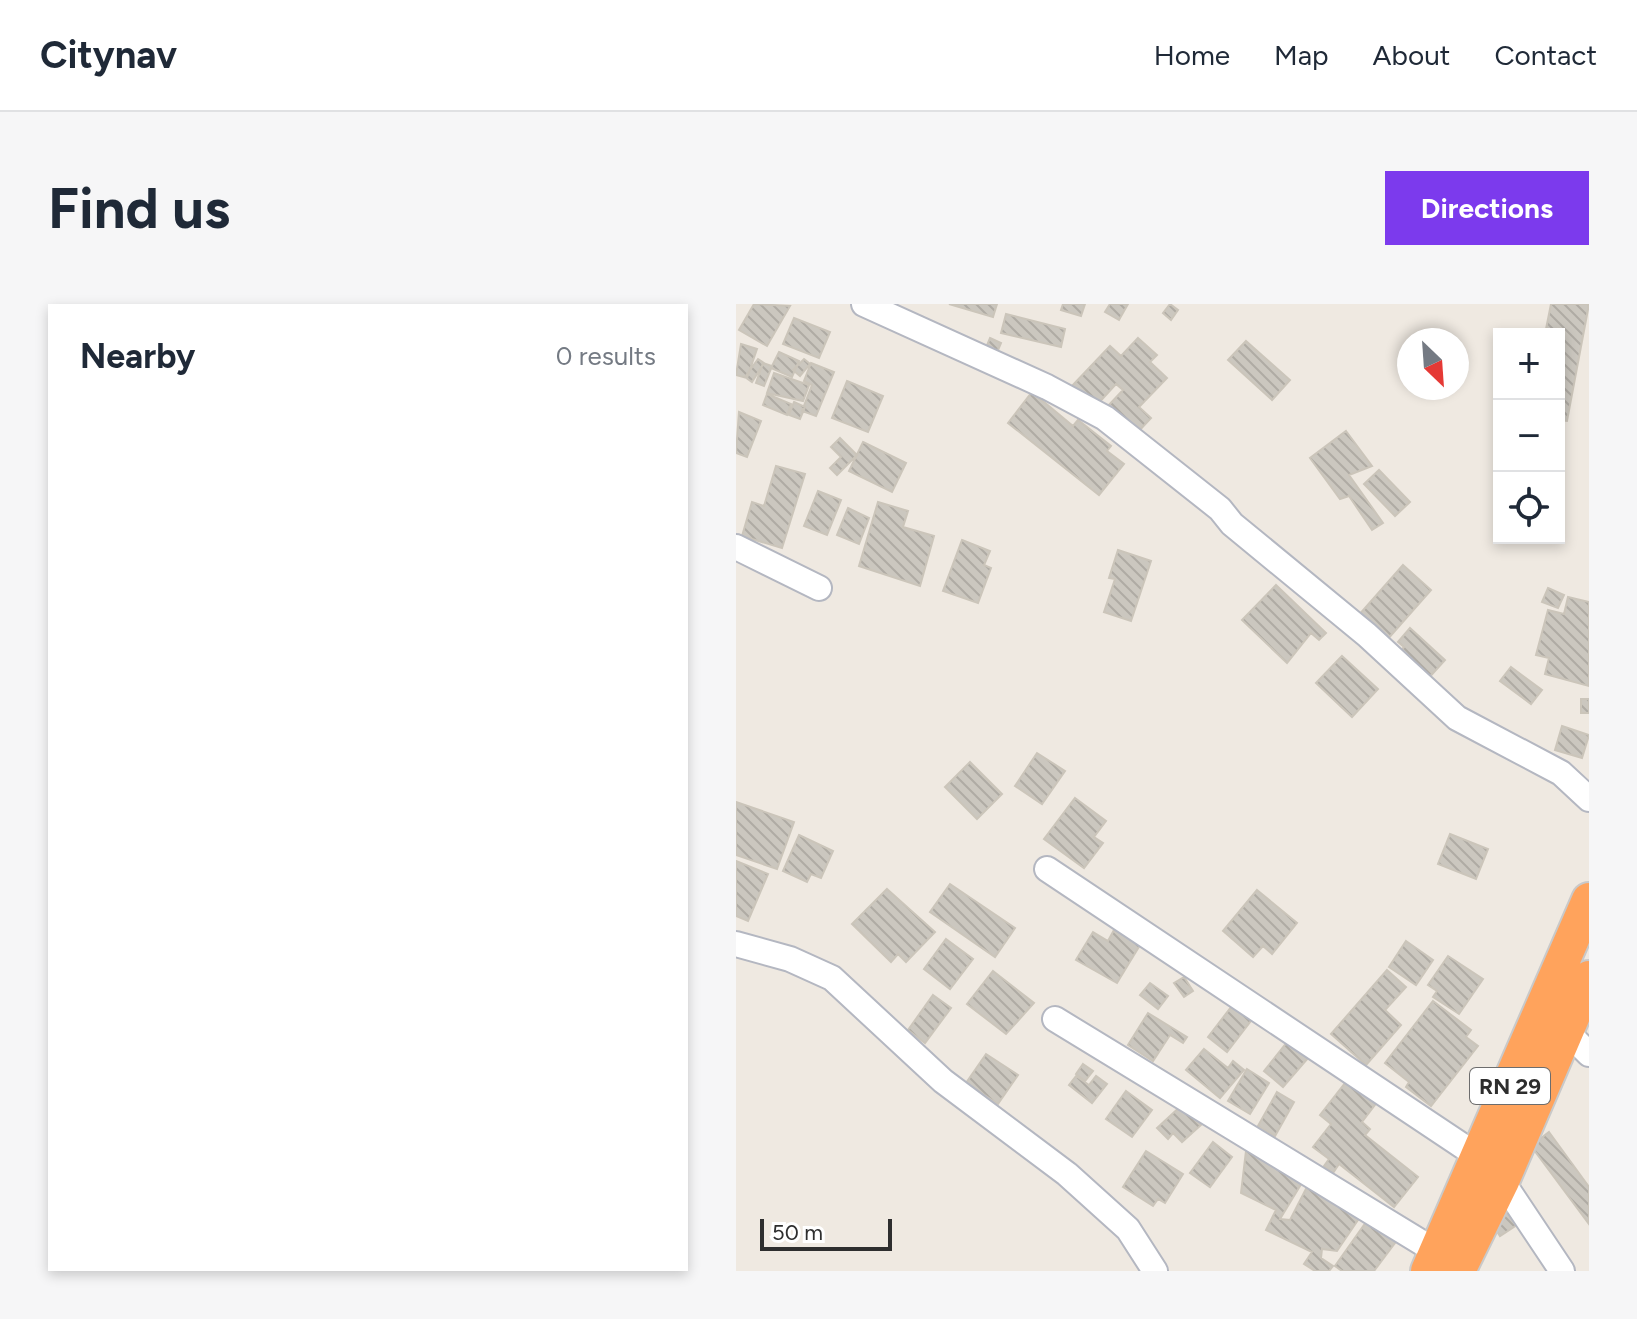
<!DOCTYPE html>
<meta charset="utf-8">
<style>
body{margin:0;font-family:Figtree,sans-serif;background:#f6f6f7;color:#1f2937}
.controls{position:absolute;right:24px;top:24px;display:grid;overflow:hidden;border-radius:0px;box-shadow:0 4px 12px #0003}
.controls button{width:72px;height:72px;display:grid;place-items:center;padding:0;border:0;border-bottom:2px solid #e0e1e3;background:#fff;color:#1f2937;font:40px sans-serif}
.compass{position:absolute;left:661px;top:24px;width:72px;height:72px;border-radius:50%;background:#fff;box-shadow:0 4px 12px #0003;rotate:155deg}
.scale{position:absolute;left:24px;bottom:20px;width:132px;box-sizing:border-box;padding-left:8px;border:4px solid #2e2e2e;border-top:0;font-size:22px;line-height:28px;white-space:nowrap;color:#2e2e2e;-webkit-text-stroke:6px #fff;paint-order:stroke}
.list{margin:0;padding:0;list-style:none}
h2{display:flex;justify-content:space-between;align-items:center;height:104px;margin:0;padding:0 32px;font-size:34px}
h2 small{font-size:26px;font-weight:400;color:#747a83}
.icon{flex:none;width:44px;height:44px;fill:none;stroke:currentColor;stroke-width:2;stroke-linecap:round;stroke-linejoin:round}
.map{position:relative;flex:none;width:853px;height:967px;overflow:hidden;border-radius:0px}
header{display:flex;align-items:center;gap:48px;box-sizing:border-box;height:112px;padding:0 40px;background:#fff;border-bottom:2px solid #e0e1e3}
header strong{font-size:38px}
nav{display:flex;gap:44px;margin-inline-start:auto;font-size:28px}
.intro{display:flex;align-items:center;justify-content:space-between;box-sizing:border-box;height:192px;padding:0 48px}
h1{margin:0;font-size:56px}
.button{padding:20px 36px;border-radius:0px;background:#7c3aed;color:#fff;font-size:28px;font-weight:700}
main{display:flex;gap:48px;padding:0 48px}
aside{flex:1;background:#fff;border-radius:0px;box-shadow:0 4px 12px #0003}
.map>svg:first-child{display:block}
.building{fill:url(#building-back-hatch);stroke:#cbc5ba;stroke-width:2}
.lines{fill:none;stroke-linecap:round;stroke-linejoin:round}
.minor-casing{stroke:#b4b7c1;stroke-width:28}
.highway-casing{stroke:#c9c9c9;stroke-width:38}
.minor{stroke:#fff;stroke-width:24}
.highway{stroke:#ffa35c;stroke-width:34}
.labels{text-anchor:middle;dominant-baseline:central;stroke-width:6;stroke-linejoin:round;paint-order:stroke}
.shield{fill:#fff;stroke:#6d6d6d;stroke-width:2}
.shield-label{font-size:22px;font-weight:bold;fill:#2e2e2e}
</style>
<header>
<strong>Citynav</strong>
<nav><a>Home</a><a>Map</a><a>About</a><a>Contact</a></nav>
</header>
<div class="intro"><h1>Find us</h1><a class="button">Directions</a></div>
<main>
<aside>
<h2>Nearby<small>0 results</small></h2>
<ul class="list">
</ul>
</aside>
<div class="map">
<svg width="853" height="967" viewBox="0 0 853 967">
<defs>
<pattern id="building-back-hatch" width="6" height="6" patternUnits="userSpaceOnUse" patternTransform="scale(2)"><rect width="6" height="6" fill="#cbc7bf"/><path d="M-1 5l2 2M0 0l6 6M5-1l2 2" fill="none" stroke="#afaba4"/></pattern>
</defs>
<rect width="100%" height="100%" fill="#efe9e1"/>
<path class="building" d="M 18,0 L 54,2 L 31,42 L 3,26 Z
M 213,0 L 261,0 L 257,13 Z
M 327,0 L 349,0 L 345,12 L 325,6 Z
M 374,0 L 392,0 L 383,16 L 369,8 Z
M 434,0 L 442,6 L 435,16 L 427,9 Z
M 815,0 L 853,0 L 831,117 L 823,116 L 823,30 L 809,30 Z
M 270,10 L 329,25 L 325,43 L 265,29 Z
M 58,14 L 94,28 L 83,54 L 47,40 Z
M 254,34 L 265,39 L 260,51 L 249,46 Z
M 402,34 L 421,51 L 414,58 L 431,74 L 403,103 L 415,114 L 400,130 L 371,103 L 387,86 L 380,80 L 358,104 L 335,83 L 374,42 L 385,52 Z
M 510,37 L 554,76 L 536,96 L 492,56 Z
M 5,40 L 21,45 L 11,74 L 0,71 Z
M 43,48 L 63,57 L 56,73 L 35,64 Z
M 22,55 L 28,59 L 16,78 L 9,73 Z
M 68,55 L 74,60 L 64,72 L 57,66 Z
M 27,59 L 36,62 L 28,82 L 20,79 Z
M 75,59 L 98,68 L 80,112 L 66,107 L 76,81 L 68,77 Z
M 38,69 L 73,81 L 67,97 L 31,89 Z
M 111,77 L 147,92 L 132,128 L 96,114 Z
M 296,88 L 337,122 L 342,116 L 375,142 L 371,147 L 388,160 L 363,191 L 272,119 Z
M 31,90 L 55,100 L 51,111 L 27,101 Z
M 58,98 L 69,103 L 64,115 L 53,111 Z
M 3,108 L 25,117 L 11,153 L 0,149 Z
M 610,127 L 636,162 L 613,171 L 647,219 L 636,226 L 613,192 L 604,195 L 574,154 Z
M 104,134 L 121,151 L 101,171 L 94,164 L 105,153 L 95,143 Z
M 127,138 L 170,159 L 156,188 L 113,167 Z
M 40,162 L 69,170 L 46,244 L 6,232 L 16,198 L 28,202 Z
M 643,166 L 674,198 L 659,212 L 628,180 Z
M 82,187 L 105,196 L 91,231 L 68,222 Z
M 142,198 L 172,207 L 167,223 L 198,232 L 184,282 L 123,262 Z
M 112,204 L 133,214 L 123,240 L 101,231 Z
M 226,236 L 254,247 L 248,261 L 255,264 L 242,299 L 207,287 Z
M 382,246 L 415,257 L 395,317 L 368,308 L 379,275 L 373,274 Z
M 667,261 L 695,286 L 650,337 L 622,312 Z
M 540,281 L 590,329 L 583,336 L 575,329 L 551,359 L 506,316 Z
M 812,284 L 828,291 L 822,304 L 806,298 Z
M 832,293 L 853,298 L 853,382 L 809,370 L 813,354 L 800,351 L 812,306 L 828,310 Z
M 674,324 L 709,356 L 689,378 L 660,352 L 668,343 L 662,338 Z
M 606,352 L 642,385 L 616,413 L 580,379 Z
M 775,363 L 806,386 L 795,400 L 764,377 Z
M 845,395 L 853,395 L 853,409 L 845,409 Z
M 826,422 L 853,431 L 846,454 L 819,446 Z
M 301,449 L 329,467 L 306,500 L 279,482 Z
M 234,458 L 266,490 L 241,515 L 209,483 Z
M 339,494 L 370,517 L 358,533 L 367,539 L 348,564 L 308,535 Z
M 0,498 L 58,518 L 41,565 L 0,551 Z
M 714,530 L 752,545 L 740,575 L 702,560 Z
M 63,531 L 97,547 L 85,574 L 75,570 L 71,578 L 47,567 Z
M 0,557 L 32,570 L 12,617 L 0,612 Z
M 214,580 L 279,624 L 259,653 L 194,608 Z
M 151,585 L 199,628 L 170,658 L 162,650 L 155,658 L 116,620 Z
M 521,586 L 561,619 L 536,650 L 527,642 L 517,653 L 487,627 Z
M 378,626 L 404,641 L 381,679 L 340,656 L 357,628 L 372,637 Z
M 210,635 L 237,655 L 214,685 L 188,665 Z
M 670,637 L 697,656 L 680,681 L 653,663 Z
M 712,652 L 747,675 L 723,710 L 697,693 L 701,687 L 692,681 Z
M 651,666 L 670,683 L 649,706 L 665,721 L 630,761 L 595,730 Z
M 257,667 L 298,699 L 270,730 L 231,700 Z
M 448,673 L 457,687 L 448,693 L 438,679 Z
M 414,679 L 432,692 L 422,705 L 404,691 Z
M 197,691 L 215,704 L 189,739 L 172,726 Z
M 697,697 L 735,726 L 730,733 L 742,742 L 695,802 L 670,783 L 673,778 L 649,759 Z
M 499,698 L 518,713 L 491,748 L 472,733 Z
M 412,709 L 451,733 L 447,739 L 434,731 L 417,757 L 392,741 Z
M 552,737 L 572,754 L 547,783 L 528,767 Z
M 468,745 L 492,764 L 497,757 L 508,766 L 484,794 L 450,766 Z
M 250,750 L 282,771 L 262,800 L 230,779 Z
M 347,760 L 357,767 L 349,777 L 340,770 Z
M 511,765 L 533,779 L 514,810 L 492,797 Z
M 340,772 L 353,781 L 360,772 L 371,780 L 356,799 L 333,781 Z
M 613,774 L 642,797 L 626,818 L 634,825 L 629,831 L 682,873 L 658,903 L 603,860 L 597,869 L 588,862 L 593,855 L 577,843 L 595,820 L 584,811 Z
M 390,787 L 416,806 L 396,833 L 370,815 Z
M 541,788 L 558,798 L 539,832 L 522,822 Z
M 446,801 L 465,821 L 446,838 L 437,829 L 432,835 L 421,824 Z
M 813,828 L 853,883 L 853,920 L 795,842 Z
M 477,838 L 496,853 L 474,883 L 454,869 Z
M 410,847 L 447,870 L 429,899 L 422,895 L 417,902 L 387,883 Z
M 510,847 L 524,849 L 567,877 L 544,915 L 554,916 L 573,879 L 624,913 L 601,947 L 586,945 L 585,954 L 597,962 L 593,967 L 579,967 L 568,960 L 576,948 L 530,926 L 540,906 L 505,889 Z
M 776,900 L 787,917 L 764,932 L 753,915 Z
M 633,914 L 662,935 L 638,967 L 606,967 L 599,962 Z"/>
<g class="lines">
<defs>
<path id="minor" d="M 128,0 L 311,83 L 369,114 L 484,205 L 496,220 L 631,331 L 721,414 L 825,469 L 853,495
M 0,243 L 83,284
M 311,565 L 743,853
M 0,640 L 54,655 L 96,674 L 207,777 L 331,870 L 392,925 L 419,967
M 319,715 L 701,948
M 831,728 L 853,750
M 766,877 L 826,967"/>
<path id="highway" d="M 692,967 L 853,596
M 722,967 L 766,877 L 853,674"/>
</defs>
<use href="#minor" class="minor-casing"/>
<use href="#highway" class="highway-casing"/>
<use href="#minor" class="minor"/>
<use href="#highway" class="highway"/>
</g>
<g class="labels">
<rect class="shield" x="734" y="764" width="80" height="36" rx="6"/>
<g class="shield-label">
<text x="774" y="782">RN 29</text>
</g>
</g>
</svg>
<div class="controls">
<button>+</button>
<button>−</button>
<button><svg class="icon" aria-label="locate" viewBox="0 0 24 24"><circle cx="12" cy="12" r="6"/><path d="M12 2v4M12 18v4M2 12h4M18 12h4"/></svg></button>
</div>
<svg class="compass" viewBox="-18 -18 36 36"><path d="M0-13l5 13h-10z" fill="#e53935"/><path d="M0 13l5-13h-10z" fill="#747a83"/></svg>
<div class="scale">50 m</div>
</div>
</main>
